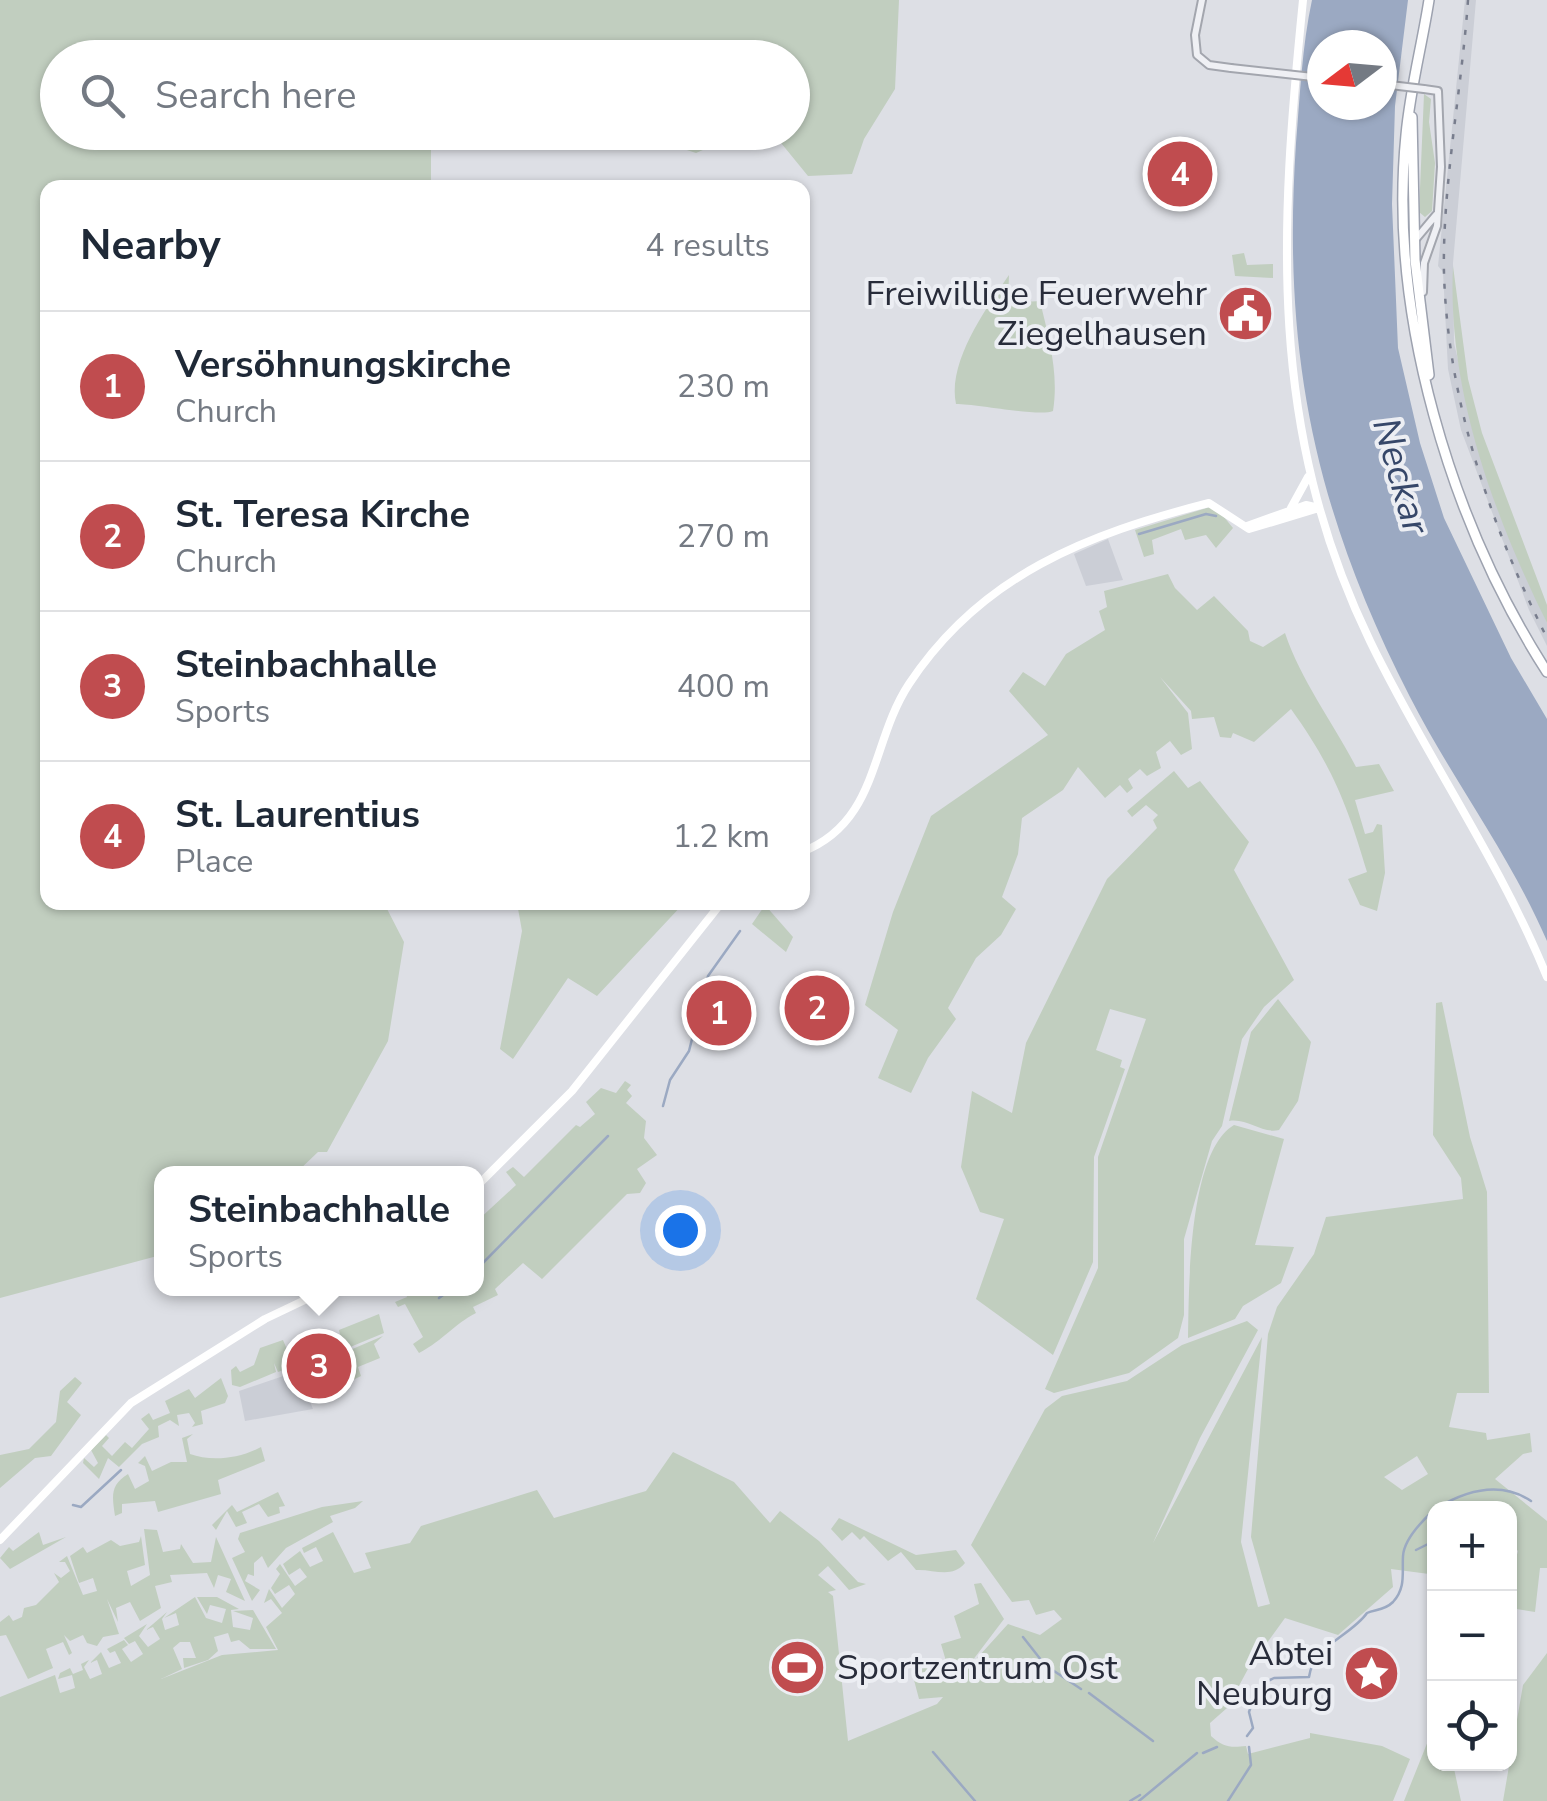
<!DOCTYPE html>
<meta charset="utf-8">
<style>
body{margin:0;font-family:"Nunito Sans",sans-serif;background:#f6f6f7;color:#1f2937}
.controls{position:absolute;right:30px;bottom:30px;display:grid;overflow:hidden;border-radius:20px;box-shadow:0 2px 8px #0004}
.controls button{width:90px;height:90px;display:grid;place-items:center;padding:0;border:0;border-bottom:2px solid #e0e1e3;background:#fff;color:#1f2937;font:50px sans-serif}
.compass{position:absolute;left:1307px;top:30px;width:90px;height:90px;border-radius:50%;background:#fff;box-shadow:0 2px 8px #0004;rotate:254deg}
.you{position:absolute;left:680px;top:1230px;width:35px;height:35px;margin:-25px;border:8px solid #fff;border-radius:50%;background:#1a73e8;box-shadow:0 0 0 15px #1a73e833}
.badge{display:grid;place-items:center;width:65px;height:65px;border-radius:50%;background:#c04c4f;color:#fff;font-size:32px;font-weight:700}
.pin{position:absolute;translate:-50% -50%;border:5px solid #fff;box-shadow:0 2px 10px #0006}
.popup{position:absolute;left:154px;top:1166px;width:330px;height:130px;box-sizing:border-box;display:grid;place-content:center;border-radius:20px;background:#fff;filter:drop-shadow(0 2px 8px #0005);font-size:32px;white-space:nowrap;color:#747a83}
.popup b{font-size:38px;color:#1f2937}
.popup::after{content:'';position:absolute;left:50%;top:100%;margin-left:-20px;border:20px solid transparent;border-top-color:#fff}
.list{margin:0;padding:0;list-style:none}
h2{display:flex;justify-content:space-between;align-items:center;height:130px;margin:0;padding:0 40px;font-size:42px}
h2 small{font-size:32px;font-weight:400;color:#747a83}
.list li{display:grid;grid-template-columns:65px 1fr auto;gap:30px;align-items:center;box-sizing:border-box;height:150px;padding:0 40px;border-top:2px solid #e0e1e3}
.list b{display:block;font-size:38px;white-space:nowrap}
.list p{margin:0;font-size:32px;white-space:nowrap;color:#747a83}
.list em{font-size:32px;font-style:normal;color:#747a83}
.icon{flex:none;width:55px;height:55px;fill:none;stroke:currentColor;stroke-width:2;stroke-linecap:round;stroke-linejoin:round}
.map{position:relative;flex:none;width:1547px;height:1801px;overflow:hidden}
.search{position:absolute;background:#fff;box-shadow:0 2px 8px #0004;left:40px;top:40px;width:770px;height:110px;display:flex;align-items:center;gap:25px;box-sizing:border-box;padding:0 35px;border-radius:55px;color:#747a83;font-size:38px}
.panel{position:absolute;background:#fff;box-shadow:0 2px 8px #0004;left:40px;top:180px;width:770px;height:730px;border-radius:20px}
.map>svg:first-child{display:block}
.built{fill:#cbced6}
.green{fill:#c1cebf;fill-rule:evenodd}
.water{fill:#9ba9c2;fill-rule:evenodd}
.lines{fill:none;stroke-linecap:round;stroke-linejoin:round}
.stream{stroke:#9ba9c2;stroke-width:2.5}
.tertiary-casing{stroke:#a3a6ae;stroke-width:10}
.primary-casing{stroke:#9da2af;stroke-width:12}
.tertiary{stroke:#eff0f4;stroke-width:6}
.secondary{stroke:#fff;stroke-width:8}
.primary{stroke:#fff;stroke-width:9}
.rail{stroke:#787d8d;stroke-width:2.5;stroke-dasharray:5 10;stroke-linecap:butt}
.tertiary-bridge-casing{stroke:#a3a6ae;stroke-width:10;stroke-linecap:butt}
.tertiary-bridge{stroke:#eff0f4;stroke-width:6}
.labels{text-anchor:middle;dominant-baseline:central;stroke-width:8;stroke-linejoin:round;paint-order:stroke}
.poi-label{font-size:35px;fill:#282c3a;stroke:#eceef3;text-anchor:end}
.water-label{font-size:38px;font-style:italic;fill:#364769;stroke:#eceef3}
</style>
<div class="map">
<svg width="1547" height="1801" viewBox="0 0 1547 1801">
<rect width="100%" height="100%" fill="#dddfe5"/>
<path class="built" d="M 1465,0 L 1476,0 L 1453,263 L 1454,343 L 1478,444 L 1547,623 L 1547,646 L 1529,610 L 1461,430 L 1448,369 L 1443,272 L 1438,266 Z
M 1108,539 L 1123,580 L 1086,586 L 1074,554 Z
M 298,1371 L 313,1409 L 245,1421 L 239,1391 Z"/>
<path class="green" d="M 0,0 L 899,0 L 895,89 L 864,139 L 852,174 L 808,176 L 777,138 L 730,138 L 696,153 L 635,133 L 792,132 L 792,58 L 58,58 L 58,132 L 479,133 L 431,144 L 431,187 L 48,188 L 48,902 L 384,903 L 404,942 L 388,1041 L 327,1152 L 318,1152 L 296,1173 L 162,1174 L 161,1255 L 0,1298 Z
M 1424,94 L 1431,99 L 1429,122 L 1435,163 L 1432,211 L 1425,217 L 1419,212 Z
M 1244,253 L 1247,265 L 1273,264 L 1273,278 L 1235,276 L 1232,255 Z
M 1453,266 L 1468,379 L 1482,433 L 1547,605 L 1547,623 C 1493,514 1447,388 1453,266 Z
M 1009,275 L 1008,303 L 1040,301 C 1049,339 1059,373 1053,411 C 1040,417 977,404 956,404 C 947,362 987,307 1009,275 Z
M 1210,507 L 1219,511 L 1233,528 L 1216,548 L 1206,535 L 1185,540 L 1181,529 L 1152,540 L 1154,554 L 1144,557 L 1135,530 Z
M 1168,574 L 1175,588 L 1197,610 L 1214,596 L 1248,631 L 1250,641 L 1263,647 L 1285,633 C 1301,681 1333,722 1356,767 L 1379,764 L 1394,791 L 1355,800 L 1365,834 L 1373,832 L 1377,824 L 1382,825 L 1385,873 L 1377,911 L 1360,905 L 1348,879 L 1367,872 C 1347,804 1332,766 1291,709 L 1254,742 L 1233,733 L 1231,738 L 1220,737 L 1214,717 L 1192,719 L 1191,711 L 1160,677 L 1188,713 L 1192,749 L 1181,755 L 1170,741 L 1156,752 L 1161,768 L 1147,776 L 1140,769 L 1128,779 L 1133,788 L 1127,793 L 1120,785 L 1105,798 L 1078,767 L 1063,790 L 1022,818 L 1018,854 L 1002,897 L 1016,909 L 1001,935 L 976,958 L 948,1008 L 956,1019 L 928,1058 L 911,1093 L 878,1078 L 898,1030 L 865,1005 L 893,912 L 931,816 L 1048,735 L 1009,691 L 1023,672 L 1045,686 L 1066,654 L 1105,630 L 1099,611 L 1107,607 L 1104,591 Z
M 1174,771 L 1188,788 L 1200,781 L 1249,842 L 1234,870 L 1294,980 L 1264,1007 L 1242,1039 L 1222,1126 L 1212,1141 L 1184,1239 L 1184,1315 L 1178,1338 L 1129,1373 L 1054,1393 L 1045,1389 L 1098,1268 L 1098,1157 L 1146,1019 L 1110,1009 L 1096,1050 L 1122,1060 L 1120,1067 L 1125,1069 L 1094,1157 L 1093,1262 L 1053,1355 L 976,1299 L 1004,1219 L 980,1212 L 961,1167 L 972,1091 L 1012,1113 L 1026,1043 L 1107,879 L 1157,828 L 1153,820 L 1158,815 L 1146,805 L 1132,817 L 1127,811 Z
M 517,903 L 517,902 L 684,903 L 597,996 L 568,978 L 513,1059 L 500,1049 L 522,931 Z
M 765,905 L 793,937 L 786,952 L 752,924 Z
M 1278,999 L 1311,1042 L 1298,1101 L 1279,1130 C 1261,1134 1248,1118 1229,1121 L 1251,1032 Z
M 1442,1002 L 1470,1137 L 1487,1192 L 1489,1393 L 1457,1393 L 1449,1427 L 1486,1433 L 1487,1440 L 1530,1433 L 1532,1452 L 1523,1454 L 1495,1479 L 1547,1521 L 1547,1568 L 1540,1568 L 1535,1612 L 1510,1608 L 1510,1580 L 1518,1551 L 1510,1543 L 1510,1508 L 1434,1508 L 1434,1568 L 1429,1574 L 1391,1569 L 1393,1587 L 1338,1635 L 1285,1618 L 1248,1669 L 1227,1708 L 1210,1723 L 1211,1736 C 1223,1747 1230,1748 1246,1746 L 1248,1754 L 1310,1738 L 1310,1733 L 1382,1746 L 1410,1759 L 1393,1801 L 0,1801 L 0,1697 L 55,1675 L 60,1693 L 75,1688 L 72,1675 L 58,1679 L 60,1673 L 70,1668 L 73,1674 L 83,1670 L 81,1664 L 89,1660 L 84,1667 L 90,1679 L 102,1674 L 97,1660 L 90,1663 L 101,1652 L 109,1668 L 121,1663 L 115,1651 L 110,1653 L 107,1649 L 124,1640 L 128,1645 L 122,1649 L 131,1662 L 143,1654 L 135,1641 L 129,1644 L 124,1638 L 147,1624 L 139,1636 L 148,1647 L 160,1639 L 153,1627 L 146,1630 L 167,1612 L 162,1619 L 165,1630 L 179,1625 L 176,1613 L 164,1618 L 195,1597 L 206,1618 L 222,1623 L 226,1609 L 210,1605 L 207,1614 L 197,1597 L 217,1597 L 239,1609 L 231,1610 L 233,1627 L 250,1630 L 253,1618 L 233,1611 L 253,1610 L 276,1649 L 250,1649 L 239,1640 L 231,1642 L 228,1633 L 214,1637 L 218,1651 L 208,1660 L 184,1668 L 183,1658 L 196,1658 L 190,1642 L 180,1642 L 173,1648 L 182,1669 L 161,1679 L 222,1655 L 278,1650 L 266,1627 L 282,1613 L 271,1599 L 264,1603 L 269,1589 L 282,1608 L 295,1594 L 289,1585 L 275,1594 L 271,1588 L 280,1574 L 276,1569 L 280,1564 L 295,1586 L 307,1577 L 300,1568 L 289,1575 L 283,1564 L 300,1551 L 310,1567 L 323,1561 L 316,1547 L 304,1553 L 302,1548 L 333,1532 L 354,1573 L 371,1568 L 365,1553 L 410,1543 L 421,1526 L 537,1490 L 554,1518 L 646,1491 L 673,1452 L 734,1482 L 770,1523 L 780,1511 L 819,1541 L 858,1582 L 866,1584 L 849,1590 L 828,1566 L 818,1575 L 836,1590 L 828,1592 L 833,1596 L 848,1741 L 937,1704 L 943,1697 L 919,1699 L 910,1665 L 915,1661 L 927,1667 L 946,1661 L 941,1644 L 961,1638 L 954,1616 L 979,1604 L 974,1584 L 981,1583 L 1004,1619 L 960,1677 L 1008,1624 L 1040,1635 L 1062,1619 L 1054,1610 L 1036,1615 L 1029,1600 L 1012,1602 L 971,1545 L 1045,1409 L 1062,1396 L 1127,1381 L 1182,1345 L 1247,1321 L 1258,1330 L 1200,1438 L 1153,1543 L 1262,1337 L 1241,1542 L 1258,1607 L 1270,1604 L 1251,1537 L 1268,1334 L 1277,1307 L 1314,1254 L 1326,1217 L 1463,1199 L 1461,1178 L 1433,1135 L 1436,1003 ZM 1417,1456 L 1428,1474 L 1402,1490 L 1384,1477 Z
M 625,1081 L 631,1085 L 627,1090 L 632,1096 L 626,1103 L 646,1121 L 644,1138 L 657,1155 L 637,1169 L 646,1183 L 640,1193 L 627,1194 L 542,1279 L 523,1263 L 495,1289 L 498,1295 L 473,1307 L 476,1313 C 453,1325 445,1339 419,1353 L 413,1344 L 423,1337 L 405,1304 L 398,1307 L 395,1302 L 407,1297 L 404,1289 L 476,1288 L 477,1221 L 516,1185 L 506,1172 L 513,1167 L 524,1177 L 576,1125 L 580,1127 L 595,1114 L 586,1102 L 601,1088 L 616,1093 Z
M 1234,1125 L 1284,1139 L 1255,1245 L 1294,1247 L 1281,1283 L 1243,1306 L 1235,1319 L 1188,1338 C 1189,1289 1188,1152 1234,1125 Z
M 379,1314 L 384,1333 L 343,1350 L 339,1330 Z
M 383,1336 L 374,1344 L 380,1358 L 358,1367 L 361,1376 L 349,1382 L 336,1356 Z
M 283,1340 L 294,1366 L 278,1372 L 274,1363 L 276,1372 L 240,1387 L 232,1385 L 231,1370 L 236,1366 L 240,1372 L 254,1365 L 260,1348 Z
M 75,1377 L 82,1383 L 67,1402 L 81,1415 L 51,1456 L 35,1458 L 0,1488 L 0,1455 L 29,1449 L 56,1422 L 60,1391 Z
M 221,1378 L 228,1396 L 225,1403 L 201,1411 L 203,1424 L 192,1427 L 195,1423 L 189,1413 L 177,1415 L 179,1426 L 170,1420 L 158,1426 L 159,1437 L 142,1444 L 119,1467 L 108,1458 L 99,1479 L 83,1463 L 84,1458 L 94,1467 L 98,1463 L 91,1450 L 106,1435 L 109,1438 L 102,1446 L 112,1456 L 125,1442 L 132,1448 L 149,1429 L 141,1419 L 149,1413 L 153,1420 L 170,1413 L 165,1401 L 189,1389 L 195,1398 Z
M 193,1434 L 187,1439 L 190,1454 C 209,1461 237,1460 261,1447 L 265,1461 L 218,1480 L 221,1494 L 158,1512 L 155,1501 L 122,1504 L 122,1513 L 115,1516 C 112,1496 110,1485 128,1474 L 135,1489 L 149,1481 L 145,1466 L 138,1463 L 145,1456 L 152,1471 L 171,1462 L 187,1462 L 182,1438 Z
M 278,1492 L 285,1506 L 279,1507 L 280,1513 L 268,1517 L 259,1504 L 242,1512 L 247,1523 L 236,1527 L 227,1511 L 216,1530 L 212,1525 L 232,1505 L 237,1512 Z
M 363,1501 L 355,1508 L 330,1516 L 333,1522 L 286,1548 L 268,1568 L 262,1556 L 254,1563 L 254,1576 L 248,1574 L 245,1581 L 260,1590 L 252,1601 L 232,1558 L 245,1552 L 238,1539 L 240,1533 L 322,1507 Z
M 839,1518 L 916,1555 L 956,1550 L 965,1563 C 952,1579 934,1569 916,1570 L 901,1552 L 888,1561 L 864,1536 L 860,1540 L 852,1532 L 842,1541 L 831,1529 Z
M 144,1529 L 157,1530 L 163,1552 L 180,1549 L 181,1544 L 193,1563 L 211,1562 L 216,1537 L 245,1601 L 226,1592 L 231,1579 L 218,1575 L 214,1588 L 207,1573 L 170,1575 L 172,1582 L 155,1586 L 161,1608 L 140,1621 L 130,1602 L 116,1608 L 118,1622 L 107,1599 L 119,1634 L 103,1637 L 97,1646 L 87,1643 L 83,1635 L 70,1641 L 64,1635 L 72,1653 L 69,1655 L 63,1642 L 46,1649 L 53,1668 L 28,1679 L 6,1635 L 0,1636 L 0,1622 L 9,1615 L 13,1621 L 22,1617 L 24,1608 L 36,1605 L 59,1582 L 54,1573 L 61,1578 L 70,1571 L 65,1562 L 59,1562 L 67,1556 L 83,1595 L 97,1591 L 93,1578 L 79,1583 L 70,1556 L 83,1547 L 87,1553 L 111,1540 L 120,1546 L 139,1542 L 141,1536 L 145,1565 L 127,1571 L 131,1586 L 150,1575 Z
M 39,1532 L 43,1545 L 66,1537 L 10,1569 L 0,1558 L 9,1547 L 13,1551 Z
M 1547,1653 L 1547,1801 L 1503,1801 L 1523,1685 Z
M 1434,1740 L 1434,1764 L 1453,1764 L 1461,1801 L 1404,1801 L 1428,1741 Z"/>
<path class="water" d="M 1312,0 L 1408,0 L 1395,106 L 1392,204 L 1398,348 L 1420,443 L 1444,518 L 1511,658 L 1547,719 L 1547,941 C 1510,855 1453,781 1410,697 C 1314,509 1282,353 1296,143 C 1300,96 1302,46 1312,0 ZM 1322,45 L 1382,45 L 1382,105 L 1322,105 Z"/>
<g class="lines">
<path class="stream" d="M 1139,534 L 1206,514 L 1216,516
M 663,1106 L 670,1080 L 689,1051 L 708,976 L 740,931
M 476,1270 L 608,1136
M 439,1298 L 453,1288
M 73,1505 L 81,1507 L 121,1470
M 1437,1508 C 1467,1490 1501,1481 1531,1501
M 1416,1550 L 1432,1542
M 1023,1637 L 1045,1665 L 1081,1689
M 1089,1693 L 1153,1741
M 1247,1736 L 1253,1728 L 1249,1712 L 1258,1686 L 1274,1678 L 1309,1677 C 1313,1646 1352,1635 1367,1613 C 1375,1609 1384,1611 1393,1602 C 1406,1588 1402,1573 1403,1556 C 1404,1540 1422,1521 1434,1510
M 933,1752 L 975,1801
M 1203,1753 L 1217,1747
M 1130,1801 L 1140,1795
M 1139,1801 L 1197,1753
M 1228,1801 L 1251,1765 L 1249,1747"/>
<defs>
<path id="tertiary" d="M 1202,0 L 1195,35 L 1197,55 L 1209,65 L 1231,68
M 1415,240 L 1436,215
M 1423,292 L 1424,263 L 1437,226 L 1441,167 L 1438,91 L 1424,89"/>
<path id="primary" d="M 1429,0 C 1422,45 1410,90 1406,135 C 1388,314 1451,523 1547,672
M 1412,117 L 1415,260 L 1429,375"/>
</defs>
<use href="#tertiary" class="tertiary-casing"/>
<use href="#primary" class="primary-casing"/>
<use href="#tertiary" class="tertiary"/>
<path class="secondary" d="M 1303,0 C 1280,228 1267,428 1370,641 C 1425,755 1499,859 1547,977
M 1291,508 L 1308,477
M 1247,526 L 1306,505 L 1319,508
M 802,852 C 879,822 870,743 909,684 C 981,575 1087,534 1209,503 L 1249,529 L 1319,508
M 476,1187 L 572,1091 L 722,902
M 0,1540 L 131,1403 L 265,1319 L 330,1288"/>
<use href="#primary" class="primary"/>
<path class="rail" d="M 1468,0 C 1462,88 1442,187 1444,274 C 1448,401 1490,524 1547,638"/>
<defs>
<path id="tertiary-bridge" d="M 1231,68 L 1322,78
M 1382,84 L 1424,89"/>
</defs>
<use href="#tertiary-bridge" class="tertiary-bridge-casing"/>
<use href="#tertiary-bridge" class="tertiary-bridge"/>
</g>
<defs>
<symbol id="civic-disc" viewBox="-11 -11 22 22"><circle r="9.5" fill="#c04c4f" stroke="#eceef3"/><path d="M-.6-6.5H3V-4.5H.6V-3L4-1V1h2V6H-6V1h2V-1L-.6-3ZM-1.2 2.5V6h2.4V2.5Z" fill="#fff"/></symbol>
<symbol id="stadium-disc" viewBox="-11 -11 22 22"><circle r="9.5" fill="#c04c4f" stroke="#eceef3"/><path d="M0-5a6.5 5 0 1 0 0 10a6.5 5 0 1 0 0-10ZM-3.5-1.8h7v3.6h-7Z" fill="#fff"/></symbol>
<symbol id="sight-disc" viewBox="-11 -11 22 22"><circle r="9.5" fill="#c04c4f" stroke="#eceef3"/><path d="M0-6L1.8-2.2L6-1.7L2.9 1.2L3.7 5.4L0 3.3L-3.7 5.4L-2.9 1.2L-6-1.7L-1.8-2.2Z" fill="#fff"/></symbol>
</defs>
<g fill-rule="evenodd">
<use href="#civic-disc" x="1214" y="282" width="63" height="63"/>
<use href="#stadium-disc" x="766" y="1636" width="63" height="63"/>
<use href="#sight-disc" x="1340" y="1642" width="63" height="63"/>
</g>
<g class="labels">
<g class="poi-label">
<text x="1207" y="293">Freiwillige Feuerwehr<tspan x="1207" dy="40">Ziegelhausen</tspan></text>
<text x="1333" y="1653">Abtei<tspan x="1333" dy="40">Neuburg</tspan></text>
<text x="837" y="1667" text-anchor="start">Sportzentrum Ost</text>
</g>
<g class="water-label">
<text transform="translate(1401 476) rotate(74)">Neckar</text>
</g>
</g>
</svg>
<div class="controls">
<button>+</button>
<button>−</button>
<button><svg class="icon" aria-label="locate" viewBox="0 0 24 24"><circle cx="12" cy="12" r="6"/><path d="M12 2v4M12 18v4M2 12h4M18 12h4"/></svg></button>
</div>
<svg class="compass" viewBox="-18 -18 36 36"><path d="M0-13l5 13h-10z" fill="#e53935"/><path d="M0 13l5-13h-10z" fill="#747a83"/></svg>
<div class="you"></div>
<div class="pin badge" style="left:719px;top:1013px">1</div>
<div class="pin badge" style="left:817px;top:1008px">2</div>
<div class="pin badge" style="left:319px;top:1366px">3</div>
<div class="popup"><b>Steinbachhalle</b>Sports</div>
<div class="pin badge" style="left:1180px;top:174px">4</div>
<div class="search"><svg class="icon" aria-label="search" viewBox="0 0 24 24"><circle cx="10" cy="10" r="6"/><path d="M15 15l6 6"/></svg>Search here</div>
<section class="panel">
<h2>Nearby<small>4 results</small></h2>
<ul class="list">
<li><span class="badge">1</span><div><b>Versöhnungskirche</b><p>Church</p></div><em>230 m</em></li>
<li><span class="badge">2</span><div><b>St. Teresa Kirche</b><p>Church</p></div><em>270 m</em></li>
<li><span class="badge">3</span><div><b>Steinbachhalle</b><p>Sports</p></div><em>400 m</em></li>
<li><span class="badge">4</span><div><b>St. Laurentius</b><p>Place</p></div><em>1.2 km</em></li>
</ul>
</section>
</div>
